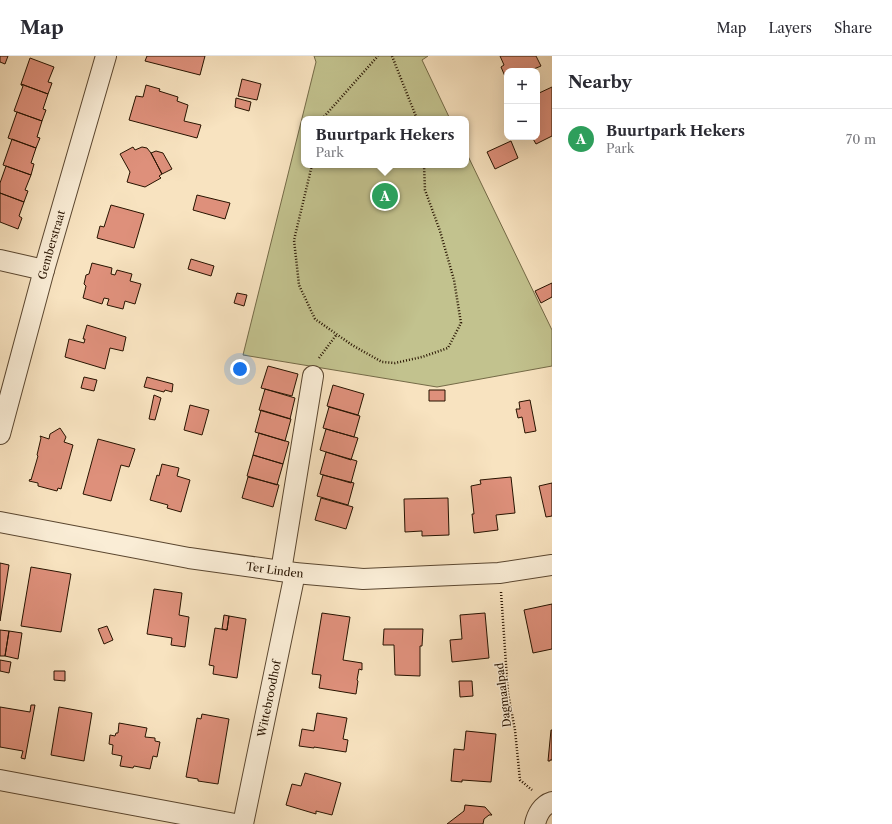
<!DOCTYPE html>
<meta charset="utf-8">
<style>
body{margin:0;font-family:"Libre Caslon Text",serif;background:#f7f7f7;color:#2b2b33}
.controls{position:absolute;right:12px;top:12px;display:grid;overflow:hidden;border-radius:8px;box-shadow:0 4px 16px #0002}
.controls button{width:36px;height:36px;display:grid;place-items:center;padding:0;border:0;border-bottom:1px solid #e1e1e2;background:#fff;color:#2b2b33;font:20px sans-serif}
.you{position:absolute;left:240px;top:313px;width:14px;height:14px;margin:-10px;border:3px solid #fff;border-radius:50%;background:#1a73e8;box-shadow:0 0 0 6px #1a73e833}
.badge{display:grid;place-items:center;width:26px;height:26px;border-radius:50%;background:#ea580c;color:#fff;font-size:13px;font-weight:700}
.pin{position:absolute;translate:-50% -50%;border:2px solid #fff;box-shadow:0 1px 4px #0006}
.popup{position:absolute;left:301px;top:60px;width:168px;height:52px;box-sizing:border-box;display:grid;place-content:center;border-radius:8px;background:#fff;filter:drop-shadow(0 1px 3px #0005);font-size:13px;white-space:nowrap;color:#7c7c81}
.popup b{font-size:15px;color:#2b2b33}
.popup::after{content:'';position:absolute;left:50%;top:100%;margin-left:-8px;border:8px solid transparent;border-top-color:#fff}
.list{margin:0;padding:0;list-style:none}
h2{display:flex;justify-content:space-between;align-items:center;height:52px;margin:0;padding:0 16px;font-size:17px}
h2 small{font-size:13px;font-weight:400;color:#7c7c81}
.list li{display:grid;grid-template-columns:26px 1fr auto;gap:12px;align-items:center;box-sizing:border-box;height:60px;padding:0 16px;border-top:1px solid #e1e1e2}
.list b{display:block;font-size:15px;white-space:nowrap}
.list p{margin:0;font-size:13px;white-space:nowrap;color:#7c7c81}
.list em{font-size:13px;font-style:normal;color:#7c7c81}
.map{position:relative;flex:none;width:552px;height:768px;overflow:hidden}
header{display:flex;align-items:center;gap:24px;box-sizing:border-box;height:56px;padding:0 20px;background:#fff;border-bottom:1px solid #e1e1e2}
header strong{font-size:19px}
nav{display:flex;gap:22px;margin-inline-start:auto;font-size:14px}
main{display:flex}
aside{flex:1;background:#fff}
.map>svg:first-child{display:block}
.green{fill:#c2c28e;stroke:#746a47}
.building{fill:#de907b;stroke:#271300}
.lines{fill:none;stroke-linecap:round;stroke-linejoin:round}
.minor-casing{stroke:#5b4730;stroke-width:22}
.path{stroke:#271300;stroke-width:2.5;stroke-dasharray:1 2;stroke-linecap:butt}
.minor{stroke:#faedd6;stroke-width:20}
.labels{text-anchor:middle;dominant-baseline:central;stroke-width:3;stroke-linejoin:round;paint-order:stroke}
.street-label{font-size:11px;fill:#271300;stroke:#faedd6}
</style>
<header>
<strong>Map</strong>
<nav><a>Map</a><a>Layers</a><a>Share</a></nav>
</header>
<main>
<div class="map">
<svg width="552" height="768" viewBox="0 0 552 768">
<rect width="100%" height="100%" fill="#f8e3c0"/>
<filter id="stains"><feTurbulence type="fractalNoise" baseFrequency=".005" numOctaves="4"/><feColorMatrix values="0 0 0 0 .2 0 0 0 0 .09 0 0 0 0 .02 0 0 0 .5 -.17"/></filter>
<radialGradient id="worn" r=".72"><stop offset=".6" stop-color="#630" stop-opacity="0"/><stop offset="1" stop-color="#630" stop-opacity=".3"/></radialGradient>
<path class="green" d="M 314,0 L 428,0 L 422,4 L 450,63 L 304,63 L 304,109 L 466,109 L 466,96 L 552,274 L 552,310 L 437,331 L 243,299 L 316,6 Z"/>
<path class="building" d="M 0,0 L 8,0 L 5,8 L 0,6 Z
M 147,0 L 205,0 L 200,19 L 145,5 Z
M 500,0 L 536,0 L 541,10 L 529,15 L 507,15 L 507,25 L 501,11 L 504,9 Z
M 30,2 L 54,11 L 48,26 L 52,27 L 48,38 L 21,28 Z
M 242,23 L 261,28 L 257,44 L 238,40 Z
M 21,28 L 48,38 L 43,53 L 46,54 L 42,65 L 14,55 L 23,30 L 21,29 Z
M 146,29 L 160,33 L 159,35 L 178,41 L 177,45 L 188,49 L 184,65 L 201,69 L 197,82 L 129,64 L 136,40 L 143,41 Z
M 552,31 L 552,80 L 536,88 L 532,81 L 537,81 L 537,38 Z
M 236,42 L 251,46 L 249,55 L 235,51 Z
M 17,56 L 42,65 L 37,81 L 40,82 L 36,92 L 8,82 Z
M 12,83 L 36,92 L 31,107 L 34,108 L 31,119 L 3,109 Z
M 511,85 L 518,102 L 495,113 L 487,96 Z
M 133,91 L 135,94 L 142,91 L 147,92 L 151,97 L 162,118 L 159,120 L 161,122 L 145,131 L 127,126 L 130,116 L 120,98 Z
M 156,95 L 163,97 L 172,113 L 162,118 L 151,97 Z
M 6,110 L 31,119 L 25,134 L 28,135 L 24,146 L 0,137 L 0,127 Z
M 0,137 L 24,146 L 19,160 L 22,162 L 18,173 L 0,166 Z
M 197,139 L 230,147 L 225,163 L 193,154 Z
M 111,149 L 144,158 L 134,192 L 97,182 L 100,170 L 104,171 Z
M 191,203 L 214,210 L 211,220 L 188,213 Z
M 92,207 L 112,212 L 111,218 L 115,219 L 117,214 L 132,218 L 130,225 L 141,228 L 135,248 L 125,245 L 123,253 L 107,249 L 109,243 L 104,242 L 102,248 L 83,242 L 86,230 L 84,228 L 86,219 L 89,218 Z
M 552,227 L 552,241 L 541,247 L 535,235 Z
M 237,237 L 247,239 L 244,250 L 234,247 Z
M 87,269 L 126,281 L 123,295 L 110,292 L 105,313 L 65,301 L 69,283 L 84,287 L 85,283 L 83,283 Z
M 268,310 L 298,318 L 292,340 L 261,332 Z
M 84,321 L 97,324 L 94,335 L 81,332 Z
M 147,321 L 173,328 L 172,336 L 165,334 L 164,336 L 144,331 Z
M 333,329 L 364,338 L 358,359 L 327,350 Z
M 265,333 L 295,342 L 290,363 L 259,354 Z
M 429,334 L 445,334 L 445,345 L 429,345 Z
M 154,339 L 161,342 L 155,364 L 149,363 Z
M 530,344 L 536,375 L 525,377 L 522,361 L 518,362 L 516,353 L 520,353 L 519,346 Z
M 190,349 L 209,354 L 202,379 L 184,374 Z
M 329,351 L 360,360 L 354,381 L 323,372 Z
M 261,354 L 291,363 L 285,385 L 255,376 Z
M 60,372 L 66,381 L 64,386 L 73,389 L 61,433 L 58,432 L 57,435 L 38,430 L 38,427 L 29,425 L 30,423 L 31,424 L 38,400 L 37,399 L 41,382 L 40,380 L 49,383 L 50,378 Z
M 326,373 L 358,382 L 351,404 L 320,394 Z
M 259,377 L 289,386 L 283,408 L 253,399 Z
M 98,383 L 135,393 L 129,411 L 121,409 L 111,445 L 83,438 Z
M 326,396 L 357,405 L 351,427 L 320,418 Z
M 253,399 L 283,408 L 277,429 L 247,420 Z
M 162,408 L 179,412 L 177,420 L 190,424 L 181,456 L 167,452 L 168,449 L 150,444 L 157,419 L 159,420 Z
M 323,419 L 354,427 L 348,449 L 317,440 Z
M 248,421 L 279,429 L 273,451 L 242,442 Z
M 511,421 L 515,457 L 496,459 L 498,474 L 474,477 L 472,458 L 474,458 L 471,430 L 481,428 L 480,424 Z
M 552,427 L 552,460 L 546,461 L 539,430 Z
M 321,442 L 353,451 L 346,473 L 315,464 Z
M 448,442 L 449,479 L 422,480 L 422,475 L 405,476 L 404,443 Z
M 0,507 L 9,509 L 0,565 Z
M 31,511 L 71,518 L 61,576 L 21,570 Z
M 154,533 L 182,537 L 179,559 L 189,561 L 185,591 L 171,589 L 172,582 L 147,578 Z
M 552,548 L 552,593 L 533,597 L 524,554 Z
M 322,557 L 350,561 L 343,604 L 362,607 L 362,614 L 359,613 L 357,624 L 358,625 L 356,638 L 319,632 L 321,619 L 312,618 Z
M 485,557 L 489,602 L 452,606 L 450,584 L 462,583 L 460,559 Z
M 224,559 L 229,560 L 227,574 L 222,573 Z
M 229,560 L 246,563 L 237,622 L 213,618 L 214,610 L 209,609 L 215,572 L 227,574 Z
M 107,570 L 113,584 L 104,588 L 98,573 Z
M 384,573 L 423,573 L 422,590 L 420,590 L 420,620 L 395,619 L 394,589 L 383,589 Z
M 0,574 L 9,575 L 5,600 L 0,600 Z
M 9,575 L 22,577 L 18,603 L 5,600 Z
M 0,604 L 11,606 L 9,617 L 0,615 Z
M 54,615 L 65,615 L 65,625 L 54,624 Z
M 459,625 L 472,625 L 473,640 L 460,641 Z
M 31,649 L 35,649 L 25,703 L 21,702 L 23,695 L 0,691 L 0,651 L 30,656 Z
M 59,651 L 92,657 L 84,705 L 51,699 Z
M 317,657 L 347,662 L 343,683 L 348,684 L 346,696 L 314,691 L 314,692 L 299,690 L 302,673 L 314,675 Z
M 202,658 L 229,663 L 218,728 L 198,725 L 198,723 L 186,721 L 197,662 L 201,663 Z
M 119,667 L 147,672 L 145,681 L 155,682 L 155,685 L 160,686 L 157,701 L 153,700 L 150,713 L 134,710 L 133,712 L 120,710 L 122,700 L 112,698 L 113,689 L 109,688 L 110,679 L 115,680 L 116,677 L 118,677 Z
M 551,674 L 552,674 L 552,704 L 550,704 L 550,705 L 548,705 Z
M 466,675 L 496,678 L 491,726 L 462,724 L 462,726 L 451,725 L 454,693 L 464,694 Z
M 305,717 L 341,727 L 332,759 L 316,755 L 316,758 L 286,749 L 292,728 L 301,730 Z
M 465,749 L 485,751 L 492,759 L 489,759 L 484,763 L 483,768 L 447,768 L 464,755 Z"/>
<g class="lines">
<defs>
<g id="minor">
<path d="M 0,204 L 44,214"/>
<path id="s1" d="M 0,378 L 44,214 L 106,0"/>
<path id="s2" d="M 0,466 L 189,502 L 295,517 L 363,523 L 499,517 L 552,509"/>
<path d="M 281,515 L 313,320"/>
<path d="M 0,724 L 235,768"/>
<path id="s3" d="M 243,768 L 295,517"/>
<path d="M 535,768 C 537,759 542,749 552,746"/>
</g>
</defs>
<use href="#minor" class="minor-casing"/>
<path class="path" d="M 392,0 L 417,63
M 322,63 L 378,0
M 312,109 L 294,184 L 299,229 L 315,263 L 352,289 L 382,306 L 395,307 L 422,301 L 448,292 L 461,267 L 454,224 L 440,175 L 425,134 L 424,109
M 319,302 L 337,278
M 501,536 L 508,637 L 515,674 L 520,724 L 532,734"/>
<use href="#minor" class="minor"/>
</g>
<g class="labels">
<g class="street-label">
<text stroke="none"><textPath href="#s1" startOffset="196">Gemberstraat</textPath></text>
<text stroke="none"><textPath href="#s2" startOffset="279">Ter Linden</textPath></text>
<text transform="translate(503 639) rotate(-97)">Dagmaalpad</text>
<text stroke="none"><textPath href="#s3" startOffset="128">Wittebroodhof</textPath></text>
</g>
</g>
<rect width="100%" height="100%" filter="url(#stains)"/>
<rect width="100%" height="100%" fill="url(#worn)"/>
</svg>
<div class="controls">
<button>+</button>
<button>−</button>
</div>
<div class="you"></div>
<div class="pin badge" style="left:385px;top:140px;background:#2e9e5b">A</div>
<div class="popup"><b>Buurtpark Hekers</b>Park</div>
</div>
<aside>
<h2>Nearby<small></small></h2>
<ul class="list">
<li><span class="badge" style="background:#2e9e5b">A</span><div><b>Buurtpark Hekers</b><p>Park</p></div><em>70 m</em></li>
</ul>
</aside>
</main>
